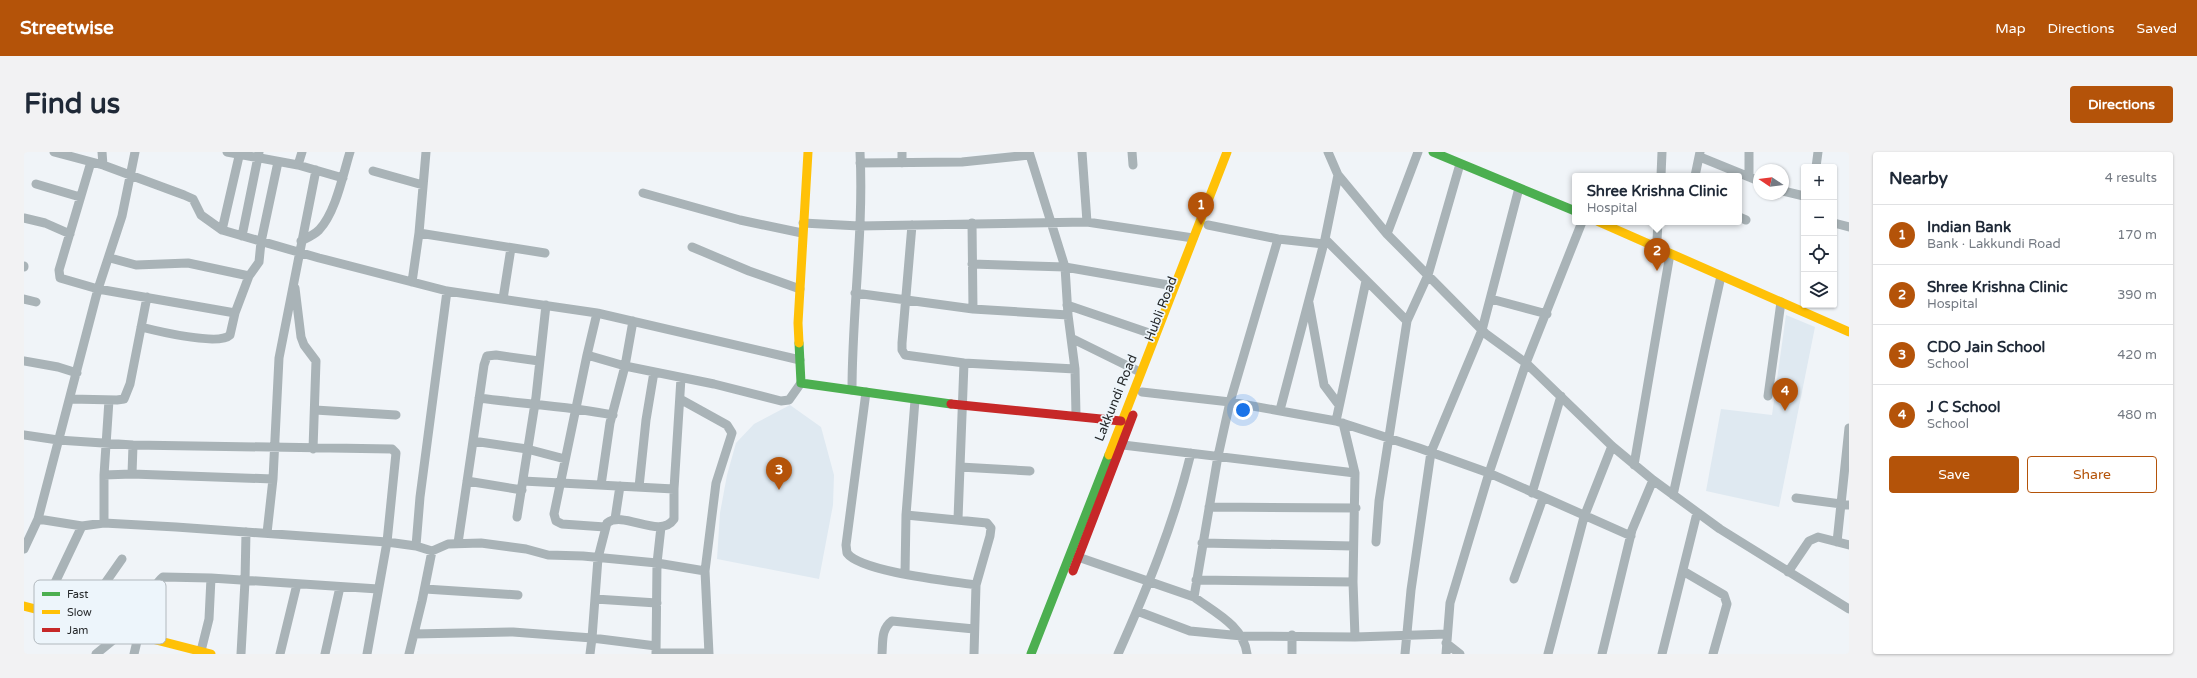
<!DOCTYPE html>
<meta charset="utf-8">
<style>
body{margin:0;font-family:"Varela Round",sans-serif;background:#f2f2f3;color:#1f2937}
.controls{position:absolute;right:12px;top:12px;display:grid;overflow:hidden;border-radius:4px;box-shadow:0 1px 3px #0004}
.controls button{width:36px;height:36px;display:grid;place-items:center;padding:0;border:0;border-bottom:1px solid #e0e1e3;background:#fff;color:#1f2937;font:20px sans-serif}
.compass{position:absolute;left:1729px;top:12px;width:36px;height:36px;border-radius:50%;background:#fff;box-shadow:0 1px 3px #0004;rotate:283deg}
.you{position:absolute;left:1219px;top:258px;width:14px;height:14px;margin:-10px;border:3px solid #fff;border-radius:50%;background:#1a73e8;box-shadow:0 0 0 6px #1a73e833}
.badge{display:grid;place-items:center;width:26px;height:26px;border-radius:50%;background:#b45309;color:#fff;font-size:13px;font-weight:700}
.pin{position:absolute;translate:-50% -33px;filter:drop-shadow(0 1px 2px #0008)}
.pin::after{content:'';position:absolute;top:21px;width:14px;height:12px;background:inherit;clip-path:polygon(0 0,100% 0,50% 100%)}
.popup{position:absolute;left:1548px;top:21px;width:170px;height:52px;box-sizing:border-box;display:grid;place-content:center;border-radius:4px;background:#fff;filter:drop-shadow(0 1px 3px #0005);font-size:13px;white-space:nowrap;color:#747a83}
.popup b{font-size:15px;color:#1f2937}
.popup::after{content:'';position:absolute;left:50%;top:100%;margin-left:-8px;border:8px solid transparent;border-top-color:#fff}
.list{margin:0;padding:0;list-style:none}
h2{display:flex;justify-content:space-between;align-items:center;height:52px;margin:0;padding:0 16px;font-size:17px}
h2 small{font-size:13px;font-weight:400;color:#747a83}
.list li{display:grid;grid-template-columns:26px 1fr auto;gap:12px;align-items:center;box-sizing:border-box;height:60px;padding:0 16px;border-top:1px solid #e0e1e3}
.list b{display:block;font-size:15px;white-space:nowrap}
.list p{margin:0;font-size:13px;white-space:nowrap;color:#747a83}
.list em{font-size:13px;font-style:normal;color:#747a83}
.actions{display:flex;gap:8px;padding:12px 16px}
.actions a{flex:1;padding:9px 0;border:1px solid #b45309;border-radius:4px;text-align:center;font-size:14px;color:#b45309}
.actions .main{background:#b45309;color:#fff}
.icon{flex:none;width:22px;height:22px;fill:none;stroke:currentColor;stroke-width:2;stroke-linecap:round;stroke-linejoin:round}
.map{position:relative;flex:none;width:1825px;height:502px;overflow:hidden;border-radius:4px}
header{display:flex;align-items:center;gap:24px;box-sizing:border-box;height:56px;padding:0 20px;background:#b45309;color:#fff}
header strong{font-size:19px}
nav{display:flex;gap:22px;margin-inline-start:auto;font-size:14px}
.intro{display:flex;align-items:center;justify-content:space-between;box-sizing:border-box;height:96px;padding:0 24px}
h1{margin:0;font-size:28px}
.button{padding:10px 18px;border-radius:4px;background:#b45309;color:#fff;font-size:14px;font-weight:700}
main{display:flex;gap:24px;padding:0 24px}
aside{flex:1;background:#fff;border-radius:4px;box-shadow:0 1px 3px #0004}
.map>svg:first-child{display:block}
.built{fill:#dfe9f1}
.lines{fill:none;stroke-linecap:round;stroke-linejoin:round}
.street{stroke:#a9b3b7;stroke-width:9}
.fast{stroke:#4caf50;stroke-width:9}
.slow{stroke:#ffc107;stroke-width:9}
.jam{stroke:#c62828;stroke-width:9}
.labels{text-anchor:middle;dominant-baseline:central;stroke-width:3.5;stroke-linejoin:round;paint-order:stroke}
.street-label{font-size:13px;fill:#26292b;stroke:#edf5fb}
.key{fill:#edf5fb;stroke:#b1b8bd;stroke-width:1}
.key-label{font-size:11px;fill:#26292b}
</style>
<header>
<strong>Streetwise</strong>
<nav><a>Map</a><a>Directions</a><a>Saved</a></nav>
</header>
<div class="intro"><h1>Find us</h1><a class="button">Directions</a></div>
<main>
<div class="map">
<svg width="1825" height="502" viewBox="0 0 1825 502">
<rect width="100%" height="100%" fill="#f0f4f8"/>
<path class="built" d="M 1762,163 L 1791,175 L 1755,355 L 1682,339 L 1697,257 L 1748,263 Z
M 766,253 L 797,275 L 810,323 L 809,353 L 795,427 L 693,407 L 696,361 L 703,323 L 712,291 L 730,272 Z"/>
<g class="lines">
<path class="street" d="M 30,0 L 79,13 L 160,43 L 169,47 L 177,63 L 198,78 L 295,106 L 423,139 L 573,161 L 776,208
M 78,0 L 79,13
M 203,0 L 274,13 L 319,26
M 1005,0 L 1041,115 L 1044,163 L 1051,217 L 1052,263
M 1058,0 L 1063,70
M 1108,0 L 1109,13
M 1304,0 L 1314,23 L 1363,82 L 1462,182 L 1502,211 L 1588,294 L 1629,328 L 1696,377 L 1825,457
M 1725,0 L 1725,25
M 1676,5 L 1735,29
M 67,10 L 35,118 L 36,126 L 74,137 L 211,161
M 836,11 L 938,10 L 1005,3
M 878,11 L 878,0
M 274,13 L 278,0
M 1792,15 L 1794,0
M 349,19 L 399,33
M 1637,24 L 1638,0
M 1671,24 L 1676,0
M 12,32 L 56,45
M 1759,39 L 1780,44
M 619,41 L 716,68 L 778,81
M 1715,65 L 1722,68
M 0,66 L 21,71 L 46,82
M 779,71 L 835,74 L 1063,70 L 1169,86
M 948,71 L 949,157
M 1810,71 L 1825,75
M 888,73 L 878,191 L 878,198 L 881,203 L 940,211 L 1051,217
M 1184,73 L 1254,87 L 1300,92
M 198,78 L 216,0
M 395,81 L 521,101
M 1363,82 L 1394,0
M 218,84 L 235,0
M 1301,87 L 1383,169
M 1633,88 L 1634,70
M 277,89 C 283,86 290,83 295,78 C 312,60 319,22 326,0
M 668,95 L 725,119 L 776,137
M 86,106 L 112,113 L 164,111 L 225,124
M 948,112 L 1041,115 L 1150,134
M 0,114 L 0,115
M 388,130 L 395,81 L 402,0
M 271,136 L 277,185 L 280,193 L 292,209 L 289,297
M 831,141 L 949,157 L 1044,163
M 0,147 L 12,150
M 479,147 L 487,96
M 1467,147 L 1523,162
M 1285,151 L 1300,233 L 1315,253
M 1043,153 L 1131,183
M 117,175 C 133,179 195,194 206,183 L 211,161 L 225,124 L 235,110 L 237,90 L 254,10
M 1049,187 L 1116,220
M 563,203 L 573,161
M 0,209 L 34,215 L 53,221
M 515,209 L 472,203 L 463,204 L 460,213 L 449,289 L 503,297 L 541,307
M 828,238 C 828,159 840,79 836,0
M 842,240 L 822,393 L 823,401 C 837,420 926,429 952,433 L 950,502
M 1118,240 L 1206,250 L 1312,269 L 1395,296 L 1465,321 L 1607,384
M 1744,244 L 1757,150
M 455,246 C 500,252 544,254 589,263
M 46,247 L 93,248 L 100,247 L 106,232 L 123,145
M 656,247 L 703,273 L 708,281 L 692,331 L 681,419 L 685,502
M 291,258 L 372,263
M 1256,258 L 1301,87 L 1314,23
M 1312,269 L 1342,129
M 1319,271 L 1331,321 L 1329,430 L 1331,485
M 0,283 L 34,288 L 109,293 L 368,297 L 372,301 L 363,390 L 343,502
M 1099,293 L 1331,321
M 1610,313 L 1646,102
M 936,315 L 1006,319
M 108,322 L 109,293
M 80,323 L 108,322 L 249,327
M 443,329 L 498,338
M 499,329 L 650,337
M 577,333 L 586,271 L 601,214 L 690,232 L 757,249 L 765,248 L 777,231
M 615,335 L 622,268 L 630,220
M 1508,341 L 1537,244
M 1649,343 L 1697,124
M 1772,346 L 1825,353
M 1185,355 L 1332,356
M 882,363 L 963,371 L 967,376 L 966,384 L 952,433
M 493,365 L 512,245 L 522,153
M 14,367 L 58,374 L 80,371 L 152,375 L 363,390 L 392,394 L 408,399
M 591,367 L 596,334
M 934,367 L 940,211
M 80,371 L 80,323 L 85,248
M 581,375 L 538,372 L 532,369 L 530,362 L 563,203 L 601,214 L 609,169
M 637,375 L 633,411 L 681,419
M 243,381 L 249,327 L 255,206 L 292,18
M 1352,390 L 1355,349 L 1383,169 L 1404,123 L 1436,12
M 1813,390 L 1825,276
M 434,391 L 449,289
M 1178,391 L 1329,394
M 392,394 L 396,345 L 423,139
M 0,397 L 14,367 L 74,137 L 98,64 L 111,0
M 1054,405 L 1170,445
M 1659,419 L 1700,443 L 1703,452 L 1689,502
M 1764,420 L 1785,389 L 1794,385 L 1825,393
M 881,422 L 882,363 L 891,248
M 1490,427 L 1519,346
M 1172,428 L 1329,430
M 401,437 L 494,443
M 571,447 L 633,451
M 18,458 L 58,374
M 1113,459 L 1166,479 L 1218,484 L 1331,485 L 1423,482
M 56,467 L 98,407
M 390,482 L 489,480 L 568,486 L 574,406 L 583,371 C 600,358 636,388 650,367 L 650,337 L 657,226
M 1422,491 L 1436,502
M 177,499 L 185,467 L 187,426
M 632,501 L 685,501
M 72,502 L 99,480
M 110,502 C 115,482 123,438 139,425 L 187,426 L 354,437
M 217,502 L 221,429 L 222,380
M 256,502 L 273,432
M 301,502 L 316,435
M 385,502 L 398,449 L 408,399 L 424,392 L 457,391 L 502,397 L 524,403 L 559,404 L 633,411 L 632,502
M 566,502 L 568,486 L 632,494
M 858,502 C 859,489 857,477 868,469 L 950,477
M 1094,502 C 1123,437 1150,371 1167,301
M 1223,502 C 1220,474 1190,460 1170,445 L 1194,304 L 1206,250 L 1254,87
M 1268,502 L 1268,483
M 1381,502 L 1387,438 L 1407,300 L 1458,178 L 1495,36
M 1422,502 L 1426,451 L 1465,321 L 1502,211 L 1558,70
M 1524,502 L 1560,365 L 1588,294
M 1578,502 L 1608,378 L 1629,328
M 1638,502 L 1673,361"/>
<path class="fast" d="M 1409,0 L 1551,59
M 775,191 L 777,231 L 927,252
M 1007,502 L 1085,303"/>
<path class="slow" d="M 1575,70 L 1825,180
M 775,191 L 774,171 L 784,0
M 1085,303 L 1203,0
M 0,454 L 187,502"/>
<path class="jam" d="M 927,252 L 1097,269
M 1049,419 L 1109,263"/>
</g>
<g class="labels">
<g class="street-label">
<text transform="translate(1137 157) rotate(-69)">Hubli Road</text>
<text transform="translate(1092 246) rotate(-68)">Lakkundi Road</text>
</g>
</g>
<rect x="10" y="428" width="132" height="64" rx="6" class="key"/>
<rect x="18" y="440" width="18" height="4" fill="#4caf50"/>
<rect x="18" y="458" width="18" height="4" fill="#ffc107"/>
<rect x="18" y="476" width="18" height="4" fill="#c62828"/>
<g class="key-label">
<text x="43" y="446">Fast</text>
<text x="43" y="464">Slow</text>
<text x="43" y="482">Jam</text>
</g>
</svg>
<div class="controls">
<button>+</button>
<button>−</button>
<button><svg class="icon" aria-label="locate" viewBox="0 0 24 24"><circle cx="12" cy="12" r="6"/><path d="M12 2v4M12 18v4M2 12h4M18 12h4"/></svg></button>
<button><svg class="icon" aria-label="layers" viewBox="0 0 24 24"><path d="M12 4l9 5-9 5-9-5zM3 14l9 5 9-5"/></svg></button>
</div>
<svg class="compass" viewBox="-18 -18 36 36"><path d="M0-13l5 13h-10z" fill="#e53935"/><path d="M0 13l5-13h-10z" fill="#747a83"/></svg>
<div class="you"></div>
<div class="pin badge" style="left:1177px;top:73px">1</div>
<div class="pin badge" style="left:1633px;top:119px">2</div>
<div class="popup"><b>Shree Krishna Clinic</b>Hospital</div>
<div class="pin badge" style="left:755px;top:338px">3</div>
<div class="pin badge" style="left:1761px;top:259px">4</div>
</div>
<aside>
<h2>Nearby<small>4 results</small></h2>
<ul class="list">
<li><span class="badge">1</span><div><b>Indian Bank</b><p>Bank · Lakkundi Road</p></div><em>170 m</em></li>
<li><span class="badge">2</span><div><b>Shree Krishna Clinic</b><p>Hospital</p></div><em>390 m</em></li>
<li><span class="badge">3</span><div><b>CDO Jain School</b><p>School</p></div><em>420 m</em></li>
<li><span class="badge">4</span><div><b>J C School</b><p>School</p></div><em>480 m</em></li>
</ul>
<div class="actions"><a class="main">Save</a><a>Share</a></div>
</aside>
</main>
